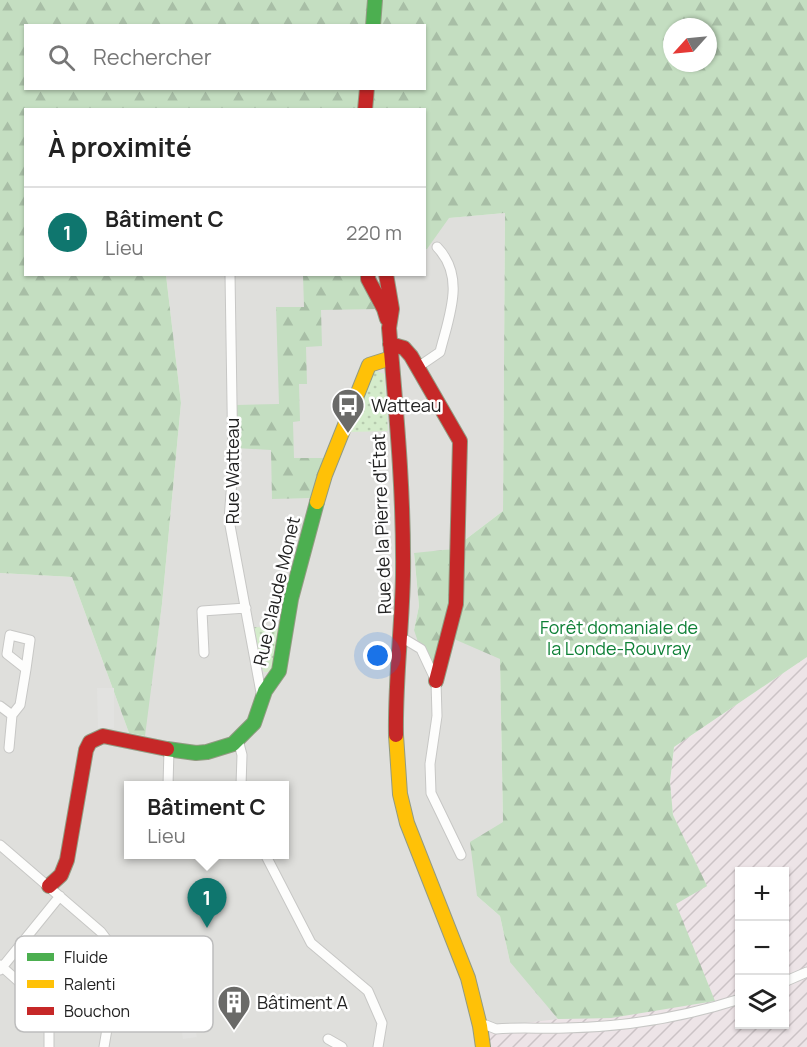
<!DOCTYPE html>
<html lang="fr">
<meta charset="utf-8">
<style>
body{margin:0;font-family:Manrope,sans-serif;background:#f6f6f6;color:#222}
.controls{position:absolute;right:18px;bottom:18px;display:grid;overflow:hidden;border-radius:0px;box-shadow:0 2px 4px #0004}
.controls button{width:54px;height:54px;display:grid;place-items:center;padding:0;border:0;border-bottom:2px solid #e0e0e0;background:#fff;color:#222;font:30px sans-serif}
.compass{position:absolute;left:663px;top:18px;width:54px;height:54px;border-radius:50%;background:#fff;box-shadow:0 2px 4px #0004;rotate:243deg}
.you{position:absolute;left:378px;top:656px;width:21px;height:21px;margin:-15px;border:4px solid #fff;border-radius:50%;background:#1a73e8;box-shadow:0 0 0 9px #1a73e833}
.badge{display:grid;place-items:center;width:39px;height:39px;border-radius:50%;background:#0f766e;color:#fff;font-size:20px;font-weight:700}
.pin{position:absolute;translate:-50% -50px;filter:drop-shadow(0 2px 3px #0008)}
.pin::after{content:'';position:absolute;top:32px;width:21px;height:18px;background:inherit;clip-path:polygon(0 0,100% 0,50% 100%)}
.popup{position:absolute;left:124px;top:781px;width:165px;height:78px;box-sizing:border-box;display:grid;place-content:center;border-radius:0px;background:#fff;filter:drop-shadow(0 2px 4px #0005);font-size:20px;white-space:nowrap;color:#767676}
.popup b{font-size:22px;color:#222}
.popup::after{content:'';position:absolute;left:50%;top:100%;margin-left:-12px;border:12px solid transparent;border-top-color:#fff}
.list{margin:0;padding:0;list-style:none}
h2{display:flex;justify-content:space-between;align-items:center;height:78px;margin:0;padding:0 24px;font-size:26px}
h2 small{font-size:20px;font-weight:400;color:#767676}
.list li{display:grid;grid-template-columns:39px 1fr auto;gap:18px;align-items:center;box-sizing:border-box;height:90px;padding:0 24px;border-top:2px solid #e0e0e0}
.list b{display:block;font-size:22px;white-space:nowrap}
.list p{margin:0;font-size:20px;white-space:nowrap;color:#767676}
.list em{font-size:20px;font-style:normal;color:#767676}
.icon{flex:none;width:33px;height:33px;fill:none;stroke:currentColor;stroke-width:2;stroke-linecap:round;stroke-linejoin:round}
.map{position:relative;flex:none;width:807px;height:1047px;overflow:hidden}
.search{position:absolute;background:#fff;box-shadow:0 2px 4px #0004;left:24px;top:24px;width:402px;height:66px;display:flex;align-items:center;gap:15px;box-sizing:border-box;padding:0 21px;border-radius:0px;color:#767676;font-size:22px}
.panel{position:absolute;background:#fff;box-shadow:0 2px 4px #0004;left:24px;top:108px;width:402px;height:168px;border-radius:0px}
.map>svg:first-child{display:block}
.residential{fill:#dfdfdc;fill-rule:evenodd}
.industrial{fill:url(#industrial-furrows);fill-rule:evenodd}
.grass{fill:url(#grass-dots)}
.forest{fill:url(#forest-firs);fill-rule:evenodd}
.parking{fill:#e2e2e0}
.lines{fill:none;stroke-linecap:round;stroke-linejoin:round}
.street-casing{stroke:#c7c7c5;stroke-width:11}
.fast-casing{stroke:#929b82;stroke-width:16}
.slow-casing{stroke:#929b82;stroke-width:16}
.jam-casing{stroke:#929b82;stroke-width:16}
.street{stroke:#fdfdfc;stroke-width:9}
.fast{stroke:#4caf50;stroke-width:14}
.slow{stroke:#ffc107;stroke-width:14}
.jam{stroke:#c62828;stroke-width:14}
.labels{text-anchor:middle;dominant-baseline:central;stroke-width:5;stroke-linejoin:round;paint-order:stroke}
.poi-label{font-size:18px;fill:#222;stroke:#fff;text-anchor:start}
.street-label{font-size:18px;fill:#222;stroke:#fff}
.park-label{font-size:18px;fill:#0f8137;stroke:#fff}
.key{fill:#fff;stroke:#bdbdbd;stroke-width:1.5}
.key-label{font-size:16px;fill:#222}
</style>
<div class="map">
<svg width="807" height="1047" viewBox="0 0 807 1047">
<defs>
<pattern id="industrial-furrows" width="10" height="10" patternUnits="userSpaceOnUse" patternTransform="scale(1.5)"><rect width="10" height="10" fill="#ede4e7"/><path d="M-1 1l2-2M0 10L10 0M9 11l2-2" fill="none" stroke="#cbc3c6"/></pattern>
<pattern id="grass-dots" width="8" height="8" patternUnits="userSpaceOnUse" patternTransform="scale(1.5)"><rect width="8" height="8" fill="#d4eccb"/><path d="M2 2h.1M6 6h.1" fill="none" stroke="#b6caae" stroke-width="1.8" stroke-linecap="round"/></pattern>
<pattern id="forest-firs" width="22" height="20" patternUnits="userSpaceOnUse" patternTransform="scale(1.5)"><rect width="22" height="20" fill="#c4dec1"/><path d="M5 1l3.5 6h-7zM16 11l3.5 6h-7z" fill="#a8bea6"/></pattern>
</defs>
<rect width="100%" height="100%" fill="#f0f0eb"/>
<path class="residential" d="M 505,213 L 503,511 L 453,549 L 414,554 L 419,606 L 414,630 L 446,635 L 500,658 L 503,823 L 477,896 L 500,916 L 510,962 L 707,886 L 673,815 L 807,657 L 807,1047 L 0,1047 L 0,573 L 72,577 L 129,733 L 144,736 L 162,604 L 181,403 L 166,275 L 424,274 L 425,249 L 427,248 L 448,218 ZM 129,786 L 285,786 L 285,854 L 129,854 ZM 740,872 L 784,872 L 784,1024 L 740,1024 Z"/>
<path class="industrial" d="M 807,657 L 807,1047 L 489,1047 L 490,1027 L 558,1019 L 611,1018 L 676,903 L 707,886 L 673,815 L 670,783 L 674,747 ZM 740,872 L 784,872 L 784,1024 L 740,1024 Z"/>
<path class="grass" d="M 376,371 L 384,374 L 388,431 L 349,432 L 372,374 Z
M 254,627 L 279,628 L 271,672 L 264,672 L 262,668 Z"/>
<path class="forest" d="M 0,0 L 807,0 L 807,657 L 674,747 L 670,782 L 673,815 L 707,886 L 676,904 L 715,1001 L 611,1018 L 558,1019 L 510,962 L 500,916 L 477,896 L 470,842 L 503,822 L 500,659 L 447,636 L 436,664 L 424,660 L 414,630 L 419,606 L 414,553 L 453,549 L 503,511 L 505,213 L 449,218 L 427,249 L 425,249 L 424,110 L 26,110 L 26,274 L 166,275 L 181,403 L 162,604 L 145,736 L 129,733 L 72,577 L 0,573 ZM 26,26 L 424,26 L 424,88 L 26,88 ZM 672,27 L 708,27 L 708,63 L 672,63 Z
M 303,275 L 363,275 L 379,309 L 321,310 L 322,346 L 306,347 L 307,384 L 299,384 L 300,421 L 293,422 L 294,458 L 324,458 L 311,498 L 272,499 L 271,450 L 236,448 L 236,405 L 279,404 L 276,307 L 304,307 Z"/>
<path class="parking" d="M 97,688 L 114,688 L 114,728 L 98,728 Z
M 191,957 L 203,1032 L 196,1033 L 197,1037 L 183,1039 L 170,960 Z"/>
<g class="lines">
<defs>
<path id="street" d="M 230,274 L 233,467 L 229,520 L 262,698
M 418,367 L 440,352 C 449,316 466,277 437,247
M 401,637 L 421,649 L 436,681 L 437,716 L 430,764 L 431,793 L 461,855
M 204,653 L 202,611 L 246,608
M 0,706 L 12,715
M 238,740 L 242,755 L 241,786
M 9,748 L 12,715 L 20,705 L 26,669 L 7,654 L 10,635 L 30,640 L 26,669
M 168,786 L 169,749
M 0,845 L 101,932 L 113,948 L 117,969 L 104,1047
M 265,854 L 311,943 L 368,991 L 382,1023 L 378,1047
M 0,965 L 45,1005 L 49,1014 L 49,1047
M 0,970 L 60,896
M 784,982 L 807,972
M 480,1026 L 486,1025 L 496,1029 C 519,1027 543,1029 566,1028 C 624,1027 684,1017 740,999
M 328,1039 L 342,1047"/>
<path id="fast" d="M 373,26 L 375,0
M 167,749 L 196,753 L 207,752 L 233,744 L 254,723 L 265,691 L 279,671 L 291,599 L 317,502"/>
<path id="slow" d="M 317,502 L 325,475 L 369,365 L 391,358
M 396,735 L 400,794 L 407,823 L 468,978 L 480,1026 L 483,1047"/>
<path id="jam" d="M 365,110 L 367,88
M 368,274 L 368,279 L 384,309 L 387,319
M 386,274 L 392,309 L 389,328 C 396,410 404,492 403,575 C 402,628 395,681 396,735
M 390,344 L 404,348 L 411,356 L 460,441 L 456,604 L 436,681
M 49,886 L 61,875 L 67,860 L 86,750 L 90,742 L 103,736 L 167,749"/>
</defs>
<use href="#street" class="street-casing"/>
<use href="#fast" class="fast-casing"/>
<use href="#slow" class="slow-casing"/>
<use href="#jam" class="jam-casing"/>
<use href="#street" class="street"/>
<use href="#fast" class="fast"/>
<use href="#slow" class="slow"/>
<use href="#jam" class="jam"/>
</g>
<defs>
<symbol id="bus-pin" viewBox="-11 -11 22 30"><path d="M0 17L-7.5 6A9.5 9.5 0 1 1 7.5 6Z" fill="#6a6a68" stroke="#fff"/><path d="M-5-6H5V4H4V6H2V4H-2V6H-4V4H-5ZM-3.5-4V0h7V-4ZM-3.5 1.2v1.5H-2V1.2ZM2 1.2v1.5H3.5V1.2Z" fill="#fff"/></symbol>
<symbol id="building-pin" viewBox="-11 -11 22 30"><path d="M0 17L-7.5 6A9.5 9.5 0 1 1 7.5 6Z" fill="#6a6a68" stroke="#fff"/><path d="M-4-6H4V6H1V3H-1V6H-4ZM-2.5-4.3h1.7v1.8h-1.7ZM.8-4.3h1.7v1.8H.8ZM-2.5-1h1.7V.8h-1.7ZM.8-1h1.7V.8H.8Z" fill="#fff"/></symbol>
</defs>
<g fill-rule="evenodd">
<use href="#bus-pin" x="329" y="386" width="38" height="52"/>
<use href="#building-pin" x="215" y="983" width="38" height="52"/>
</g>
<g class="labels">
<g class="poi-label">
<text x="371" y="405">Watteau</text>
<text x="257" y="1002">Bâtiment A</text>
</g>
<g class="street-label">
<text transform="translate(232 471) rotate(-90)">Rue Watteau</text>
<text transform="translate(381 524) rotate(-92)">Rue de la Pierre d'État</text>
<text transform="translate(276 591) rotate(-77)">Rue Claude Monet</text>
</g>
<g class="park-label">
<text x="619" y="627">Forêt domaniale de<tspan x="619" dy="21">la Londe-Rouvray</tspan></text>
</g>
</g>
<rect x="15" y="936" width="198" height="96" rx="9" class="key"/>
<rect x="27" y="953" width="27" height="8" fill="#4caf50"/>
<rect x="27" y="980" width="27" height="8" fill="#ffc107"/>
<rect x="27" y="1007" width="27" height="8" fill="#c62828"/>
<g class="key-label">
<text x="64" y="963">Fluide</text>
<text x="64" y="990">Ralenti</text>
<text x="64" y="1017">Bouchon</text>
</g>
</svg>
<div class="controls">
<button>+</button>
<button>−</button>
<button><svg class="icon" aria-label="layers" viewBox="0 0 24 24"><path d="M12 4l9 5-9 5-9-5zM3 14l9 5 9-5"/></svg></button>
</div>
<svg class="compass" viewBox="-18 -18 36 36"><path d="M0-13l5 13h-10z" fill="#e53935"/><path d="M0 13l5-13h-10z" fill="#767676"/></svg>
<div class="you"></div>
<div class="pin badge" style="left:207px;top:928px">1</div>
<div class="popup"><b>Bâtiment C</b>Lieu</div>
<div class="search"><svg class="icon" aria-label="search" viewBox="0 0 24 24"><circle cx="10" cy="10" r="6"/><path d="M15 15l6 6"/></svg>Rechercher</div>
<section class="panel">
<h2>À proximité<small></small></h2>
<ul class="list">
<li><span class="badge">1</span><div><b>Bâtiment C</b><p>Lieu</p></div><em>220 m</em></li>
</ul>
</section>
</div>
